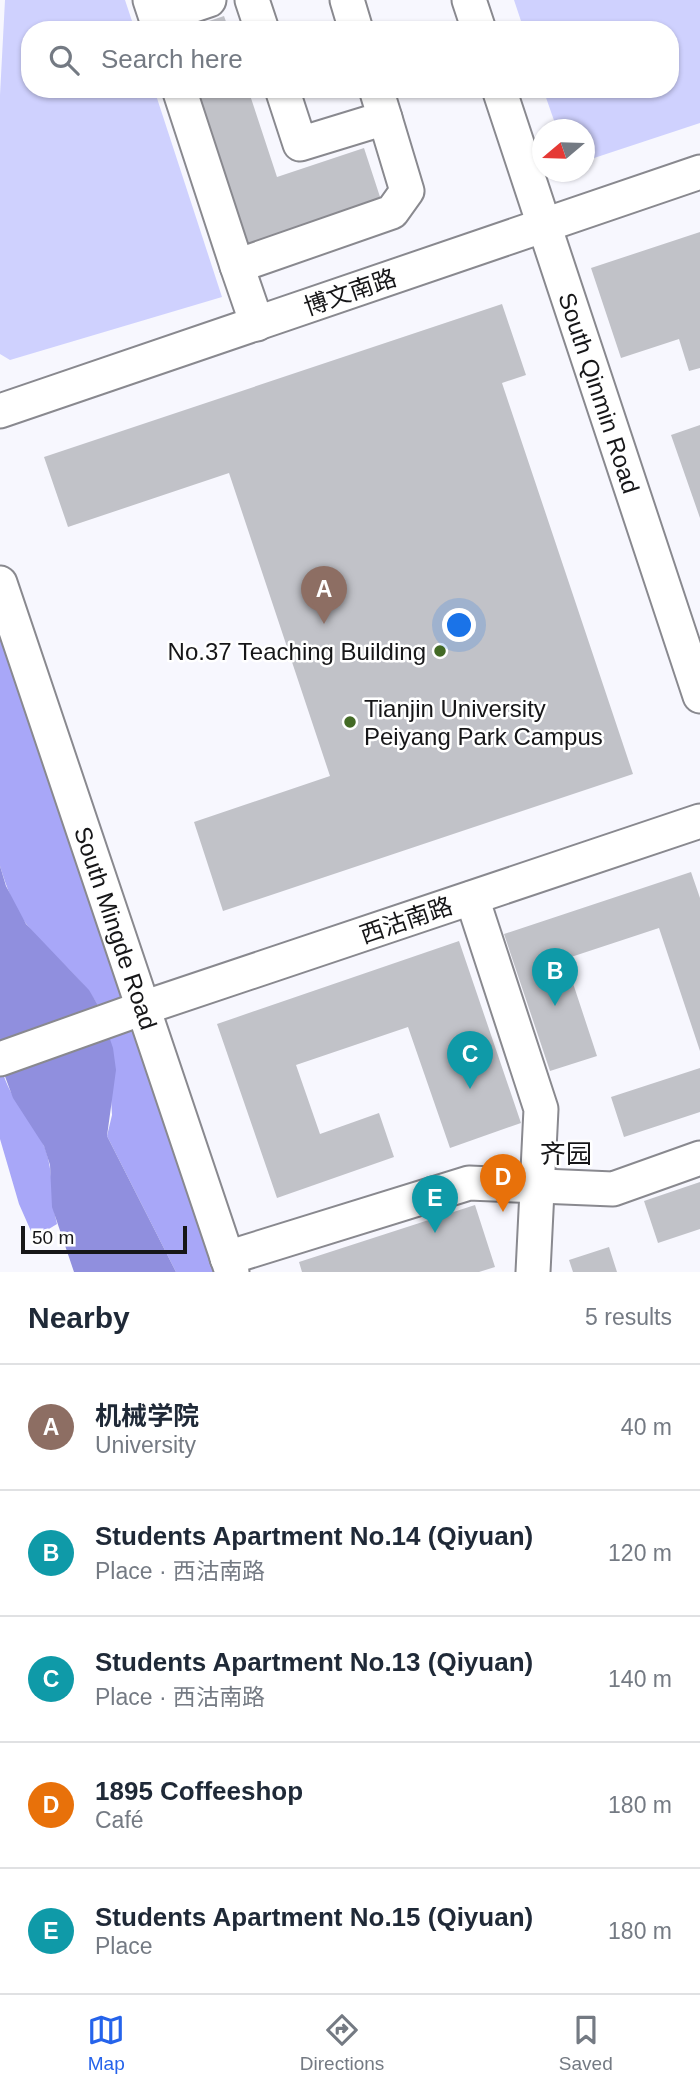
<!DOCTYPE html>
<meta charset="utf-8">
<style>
body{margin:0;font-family:Helvetica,"Noto Sans SC",sans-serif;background:#f6f6f7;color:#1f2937}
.compass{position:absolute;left:532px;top:119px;width:63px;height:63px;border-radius:50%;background:#fff;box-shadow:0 2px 5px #0004;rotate:251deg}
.scale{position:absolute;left:21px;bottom:18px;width:166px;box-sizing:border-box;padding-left:7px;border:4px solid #161618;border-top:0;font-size:19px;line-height:24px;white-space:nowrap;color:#161618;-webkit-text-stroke:5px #fff;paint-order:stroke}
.you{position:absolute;left:460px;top:626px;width:24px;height:24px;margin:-18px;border:5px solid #fff;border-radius:50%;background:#1a73e8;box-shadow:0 0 0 10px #1a73e833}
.badge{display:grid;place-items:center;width:46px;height:46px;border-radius:50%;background:#2563eb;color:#fff;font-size:23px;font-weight:700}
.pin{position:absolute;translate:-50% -58px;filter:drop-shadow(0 2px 4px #0008)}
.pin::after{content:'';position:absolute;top:37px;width:24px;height:21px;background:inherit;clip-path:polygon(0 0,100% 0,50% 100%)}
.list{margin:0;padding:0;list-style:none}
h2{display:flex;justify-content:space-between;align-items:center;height:91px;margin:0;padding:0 28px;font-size:30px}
h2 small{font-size:23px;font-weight:400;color:#747a83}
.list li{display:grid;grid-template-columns:46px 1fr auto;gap:21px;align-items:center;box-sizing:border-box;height:126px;padding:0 28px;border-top:2px solid #e0e1e3}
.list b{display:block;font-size:26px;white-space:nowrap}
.list p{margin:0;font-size:23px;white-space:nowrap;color:#747a83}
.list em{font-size:23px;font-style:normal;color:#747a83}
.icon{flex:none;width:38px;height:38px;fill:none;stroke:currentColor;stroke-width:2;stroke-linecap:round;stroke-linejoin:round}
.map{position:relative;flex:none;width:700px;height:1272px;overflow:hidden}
.search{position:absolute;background:#fff;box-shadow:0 2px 5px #0004;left:21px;right:21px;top:21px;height:77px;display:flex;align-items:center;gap:18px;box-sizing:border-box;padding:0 24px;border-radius:28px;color:#747a83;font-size:26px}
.sheet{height:721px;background:#fff}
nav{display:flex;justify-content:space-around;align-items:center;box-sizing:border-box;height:98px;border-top:2px solid #e0e1e3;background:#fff;font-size:19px;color:#747a83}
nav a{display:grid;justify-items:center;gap:4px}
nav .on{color:#2563eb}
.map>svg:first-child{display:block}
.green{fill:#cfd1fe}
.forest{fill:#a8a7f8}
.water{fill:#908fde}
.building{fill:#c1c2c8}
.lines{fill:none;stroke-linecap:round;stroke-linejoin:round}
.minor-casing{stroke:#89898f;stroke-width:37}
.minor{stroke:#fff;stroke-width:33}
.poi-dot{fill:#436a25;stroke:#fff;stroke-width:2.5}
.labels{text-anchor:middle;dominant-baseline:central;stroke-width:5;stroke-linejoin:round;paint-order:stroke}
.street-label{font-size:24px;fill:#161618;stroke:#fff}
.poi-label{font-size:24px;fill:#161618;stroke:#fff;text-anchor:end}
.neighbourhood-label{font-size:26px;fill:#161618;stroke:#fff}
</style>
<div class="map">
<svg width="700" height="1272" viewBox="0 0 700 1272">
<rect width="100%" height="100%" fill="#f7f7fe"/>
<path class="green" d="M 5,0 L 125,0 L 135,30 L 30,30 L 30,89 L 154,89 L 222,297 L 10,360 L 0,354 L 0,95 Z
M 514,0 L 700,0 L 700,123 L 585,161 L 584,130 L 557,129 L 543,89 L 670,89 L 670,30 L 524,30 Z"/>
<path class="forest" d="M 0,629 L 127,998 L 99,1007 C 81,975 49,954 27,925 C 14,908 6,886 0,866 Z
M 137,1019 L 223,1272 L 176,1272 L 107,1136 L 112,1115 L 107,1030 Z
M 2,1070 C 10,1100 33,1120 45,1148 C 54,1172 50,1199 57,1224 L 34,1238 L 19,1204 L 0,1139 L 0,1071 Z"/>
<path class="water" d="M 0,866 L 6,886 L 26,924 L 89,990 L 99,1007 L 113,1048 L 116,1070 L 107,1136 L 176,1272 L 74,1272 L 52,1207 L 50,1165 L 44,1146 L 13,1098 L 0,1063 Z"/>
<path class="building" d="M 224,16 L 229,30 L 185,30 L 185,29 Z
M 196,89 L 248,89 L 277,177 L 364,148 L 382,203 L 248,248 Z
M 700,232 L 700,368 L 689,371 L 679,339 L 621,358 L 591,268 Z
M 502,304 L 526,375 L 502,383 L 633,774 L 223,911 L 194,822 L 330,776 L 229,473 L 68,527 L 44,457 Z
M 700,425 L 700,518 L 671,435 Z
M 691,872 L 700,898 L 700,1051 L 659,928 L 565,959 L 597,1056 L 550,1071 L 504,934 Z
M 459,941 L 521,1123 L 450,1148 L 408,1027 L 296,1065 L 320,1134 L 379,1113 L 394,1157 L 277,1198 L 217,1024 Z
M 700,1068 L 700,1112 L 624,1137 L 611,1097 Z
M 700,1182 L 700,1229 L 658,1243 L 644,1201 Z
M 475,1205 L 495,1267 L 479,1272 L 302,1272 L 299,1262 Z
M 609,1247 L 617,1272 L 573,1272 L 569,1260 Z"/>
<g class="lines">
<defs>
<g id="minor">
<path d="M 150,0 L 156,18 L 209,0"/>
<path d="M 252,0 L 262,30"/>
<path d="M 347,0 L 356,30"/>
<path d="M 469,0 L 479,30"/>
<path d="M 179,89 L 237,266 L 392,212 L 407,191 L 385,118"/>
<path d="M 282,89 L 300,144 L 385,118 L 376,89"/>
<path id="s1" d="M 499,89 L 700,696"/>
<path d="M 237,266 L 257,324"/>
<path d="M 0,411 L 700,172"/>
<path id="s2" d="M 0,583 L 232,1272"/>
<path d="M 472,898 L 541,1109 L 533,1272"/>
<path d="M 0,1059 L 143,1008 L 700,821"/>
<path d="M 227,1258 L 469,1183 L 613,1189 L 700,1158"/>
</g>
</defs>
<use href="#minor" class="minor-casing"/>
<use href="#minor" class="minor"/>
</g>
<g class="poi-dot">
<circle cx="440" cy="651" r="7"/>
<circle cx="350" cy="722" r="7"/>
</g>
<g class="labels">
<g class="street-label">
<text transform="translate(350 292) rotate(-19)">博文南路</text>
<text stroke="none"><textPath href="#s1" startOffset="320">South Qinmin Road</textPath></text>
<text transform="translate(406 920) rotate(-19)">西沽南路</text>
<text stroke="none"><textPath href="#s2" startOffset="364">South Mingde Road</textPath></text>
</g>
<g class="poi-label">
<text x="426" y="651">No.37 Teaching Building</text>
<text x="364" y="708" text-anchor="start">Tianjin University<tspan x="364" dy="28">Peiyang Park Campus</tspan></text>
</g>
<g class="neighbourhood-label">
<text x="566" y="1154">齐园</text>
</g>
</g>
</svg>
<svg class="compass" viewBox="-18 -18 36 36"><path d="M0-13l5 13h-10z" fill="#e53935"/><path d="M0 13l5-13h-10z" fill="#747a83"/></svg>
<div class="scale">50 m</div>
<div class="you"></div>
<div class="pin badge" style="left:324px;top:624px;background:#8d6e63">A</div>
<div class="pin badge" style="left:555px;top:1006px;background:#0f9aa8">B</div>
<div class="pin badge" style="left:470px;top:1089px;background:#0f9aa8">C</div>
<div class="pin badge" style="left:503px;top:1212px;background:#e8710a">D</div>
<div class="pin badge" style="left:435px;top:1233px;background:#0f9aa8">E</div>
<div class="search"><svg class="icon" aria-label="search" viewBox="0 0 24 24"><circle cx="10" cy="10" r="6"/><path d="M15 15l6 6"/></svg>Search here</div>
</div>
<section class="sheet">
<h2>Nearby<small>5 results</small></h2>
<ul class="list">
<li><span class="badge" style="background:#8d6e63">A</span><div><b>机械学院</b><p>University</p></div><em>40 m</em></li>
<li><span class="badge" style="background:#0f9aa8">B</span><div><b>Students Apartment No.14 (Qiyuan)</b><p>Place · 西沽南路</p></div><em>120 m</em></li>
<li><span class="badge" style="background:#0f9aa8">C</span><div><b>Students Apartment No.13 (Qiyuan)</b><p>Place · 西沽南路</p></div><em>140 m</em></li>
<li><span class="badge" style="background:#e8710a">D</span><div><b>1895 Coffeeshop</b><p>Café</p></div><em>180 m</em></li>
<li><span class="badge" style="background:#0f9aa8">E</span><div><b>Students Apartment No.15 (Qiyuan)</b><p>Place</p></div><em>180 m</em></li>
</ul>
</section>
<nav>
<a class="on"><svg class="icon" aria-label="map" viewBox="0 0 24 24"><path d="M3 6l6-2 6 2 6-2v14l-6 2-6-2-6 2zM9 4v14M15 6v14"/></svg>Map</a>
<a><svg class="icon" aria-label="directions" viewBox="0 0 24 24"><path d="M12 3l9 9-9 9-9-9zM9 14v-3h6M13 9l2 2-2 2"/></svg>Directions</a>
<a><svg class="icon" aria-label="saved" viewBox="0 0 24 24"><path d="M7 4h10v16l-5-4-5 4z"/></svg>Saved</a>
</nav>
